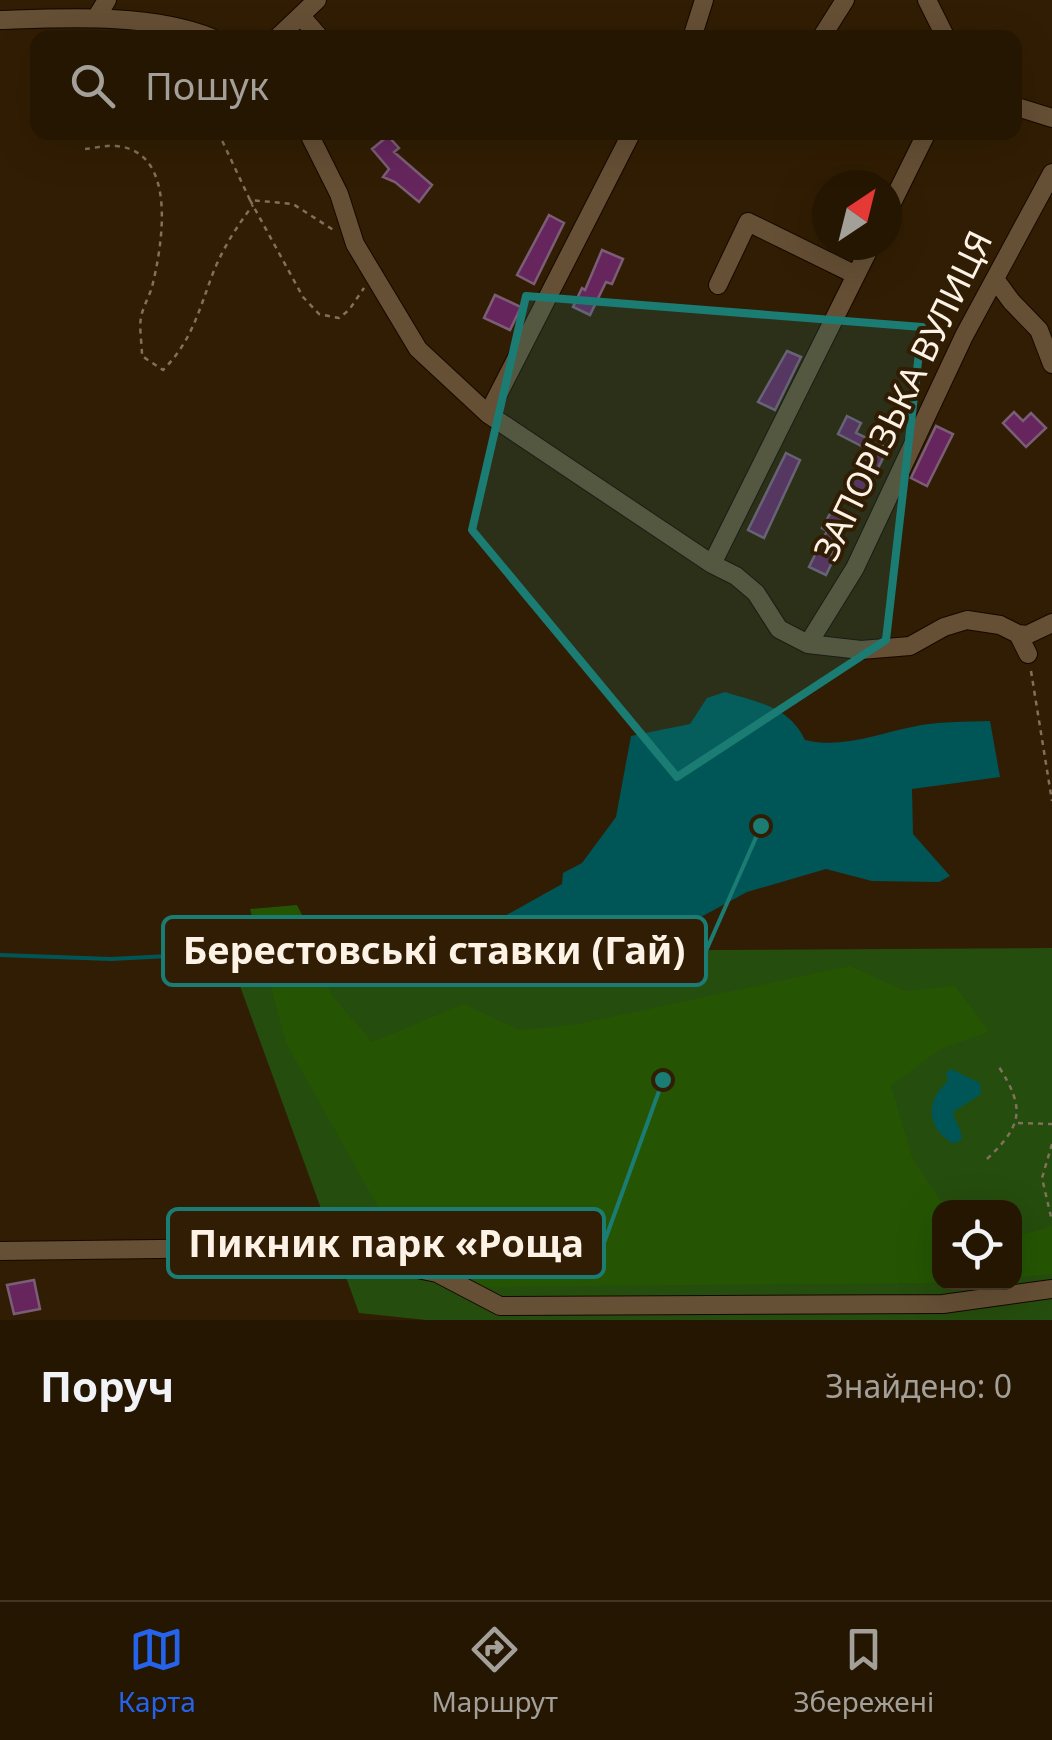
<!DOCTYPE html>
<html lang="uk">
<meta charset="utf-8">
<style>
body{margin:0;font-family:"Noto Sans",sans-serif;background:#2d1f0c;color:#f1f3f6}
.controls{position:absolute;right:30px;bottom:30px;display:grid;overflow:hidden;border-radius:20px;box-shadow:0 10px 40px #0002}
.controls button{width:90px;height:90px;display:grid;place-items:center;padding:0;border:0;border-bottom:2px solid #423524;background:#251602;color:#f1f3f6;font:50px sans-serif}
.compass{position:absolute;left:812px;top:170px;width:90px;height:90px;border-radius:50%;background:#251602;box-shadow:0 10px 40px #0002;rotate:35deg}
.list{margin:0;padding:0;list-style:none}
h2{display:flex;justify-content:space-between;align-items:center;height:130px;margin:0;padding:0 40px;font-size:42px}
h2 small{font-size:32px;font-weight:400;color:#a39f99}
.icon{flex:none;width:55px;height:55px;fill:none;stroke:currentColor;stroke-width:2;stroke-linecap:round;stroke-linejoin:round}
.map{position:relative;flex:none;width:1052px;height:1320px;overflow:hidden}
.search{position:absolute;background:#251602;box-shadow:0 10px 40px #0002;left:30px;right:30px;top:30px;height:110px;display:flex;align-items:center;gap:25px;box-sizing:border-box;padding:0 35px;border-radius:20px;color:#a39f99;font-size:38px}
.sheet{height:280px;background:#251602}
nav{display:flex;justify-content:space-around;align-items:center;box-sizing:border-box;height:140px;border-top:2px solid #423524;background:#251602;font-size:28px;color:#a39f99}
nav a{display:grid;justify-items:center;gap:5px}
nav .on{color:#2563eb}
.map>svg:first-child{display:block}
.green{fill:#254d0d;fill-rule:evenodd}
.forest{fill:#255503}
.water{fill:#005657}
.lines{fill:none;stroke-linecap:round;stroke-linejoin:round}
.stream{stroke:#005657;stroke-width:4}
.building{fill:#66265d;stroke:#7a5e75;stroke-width:2.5}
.minor-casing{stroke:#160800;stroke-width:20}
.path{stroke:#81705c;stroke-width:2.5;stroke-dasharray:5 5;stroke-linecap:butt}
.minor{stroke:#654f35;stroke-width:18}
.marked{fill:#1b7c74;fill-opacity:0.2;stroke:#1b7c74;stroke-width:8;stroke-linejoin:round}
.labels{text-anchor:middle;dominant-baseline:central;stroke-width:8;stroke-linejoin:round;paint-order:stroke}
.street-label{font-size:35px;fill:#fdf2e6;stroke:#311d03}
.leader{fill:none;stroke:#1b7c74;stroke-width:4}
.callout-dot{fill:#1b7c74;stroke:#311d03;stroke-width:4}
.callout{fill:#311d03;stroke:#1b7c74;stroke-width:4}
.callout-label{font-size:38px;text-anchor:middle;font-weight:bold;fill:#fdf2e6}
</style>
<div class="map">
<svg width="1052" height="1320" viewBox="0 0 1052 1320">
<rect width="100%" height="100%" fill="#311d03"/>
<path class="green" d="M 1052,948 L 1052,1320 L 426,1320 L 359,1313 L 228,953 ZM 940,1208 L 1014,1208 L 1014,1282 L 940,1282 Z"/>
<path class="forest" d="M 297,905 L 324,959 L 331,994 L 372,1042 L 464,1004 L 519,1030 L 573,1025 L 850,966 L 905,991 L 955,986 L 989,1032 L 940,1049 L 891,1086 L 913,1160 L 945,1207 L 940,1208 L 940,1282 L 942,1283 L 473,1287 L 455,1263 L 400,1246 L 286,1043 L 250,909 Z
M 1052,1226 L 1052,1274 L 1015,1277 L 1015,1237 Z"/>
<path class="water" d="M 725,692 C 759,703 789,706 805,740 C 842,749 876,734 912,727 C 937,721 965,722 990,721 L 1000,777 L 912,789 L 913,834 L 950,876 L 939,882 L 872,881 L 826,869 L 747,892 L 677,930 L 646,939 L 522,952 L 460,941 L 562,884 L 563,873 L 582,863 L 616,817 L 631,736 L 690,724 L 707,698 Z
M 951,1069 L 980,1083 L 981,1094 L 953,1112 C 955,1122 962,1130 962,1139 L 954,1144 C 927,1129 924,1102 948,1081 L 946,1073 Z"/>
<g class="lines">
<path class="stream" d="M 0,955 L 111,959 L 462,941"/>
</g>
<path class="building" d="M 388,136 L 399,148 L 394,152 L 432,185 L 419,202 L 395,182 L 383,177 L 389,169 L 372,149 Z
M 549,215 L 564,223 L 534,284 L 517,275 Z
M 602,250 L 623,259 L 612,284 L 606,282 L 590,315 L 573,307 L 582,288 L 585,290 Z
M 495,295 L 521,307 L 510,330 L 484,318 Z
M 787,351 L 801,357 L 775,410 L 758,402 Z
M 1014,412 L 1023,421 L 1031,413 L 1046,428 L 1026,447 L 1003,423 Z
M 847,416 L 861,423 L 856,433 L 888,448 L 865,494 L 849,486 L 869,450 L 838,434 Z
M 936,426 L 953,434 L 927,486 L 911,478 Z
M 786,453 L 800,460 L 764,538 L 748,530 Z
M 831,512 L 849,523 L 831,555 L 835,556 L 826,575 L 809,567 L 827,531 L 822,528 Z
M 34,1280 L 40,1309 L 14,1314 L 7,1285 Z"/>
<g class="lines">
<defs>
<path id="minor" d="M 927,0 L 946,38
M 301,16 L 320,38
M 96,18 L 107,0
M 0,20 C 65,18 151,13 212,38
M 277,38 L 317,0
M 692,38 L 704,0
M 821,38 L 845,0
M 1014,106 L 1052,118
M 308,132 L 339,194 L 355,244 L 418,349 L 488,414 L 632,132
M 887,213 L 927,132
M 995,279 L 1011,301 L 1039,330 L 1052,364
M 718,285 L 748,222 L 856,275
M 488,414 L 712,564 L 736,576 L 756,593 L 779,629 L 808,644 L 861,650 L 910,646 L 944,627 L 967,620 L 1000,625 L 1018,634 L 1028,654
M 712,564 L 871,245
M 1018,634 L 1027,635 L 1052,623
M 808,644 L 855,568 L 964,336 L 1052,173
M 0,1251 L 312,1247 L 437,1273 L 500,1306 L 943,1304 L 1052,1289"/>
</defs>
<use href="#minor" class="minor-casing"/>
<path class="path" d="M 218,132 L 250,200 L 293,204 L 335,231
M 85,149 C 95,148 106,145 116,146 C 179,151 162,247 152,287 C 149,297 143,307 141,317 C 139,329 142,344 142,356 L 163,370 C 192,341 199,310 213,273 C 223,248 237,226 253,205
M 250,200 L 303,297 L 319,314 L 339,318 L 349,310 L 364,288
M 1031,671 L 1052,801
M 1018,1123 L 1052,1124
M 1052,1144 L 1042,1178 L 1052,1221
M 987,1159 C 1023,1125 1025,1108 999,1067"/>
<use href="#minor" class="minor"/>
</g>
<path class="marked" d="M 526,296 L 922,327 L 886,640 L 677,777 L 472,530 Z"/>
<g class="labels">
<g class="street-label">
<text transform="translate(902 395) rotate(-64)">ЗАПОРІЗЬКА ВУЛИЦЯ</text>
</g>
</g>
<path class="leader" d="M761 826L706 951M663 1080L604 1243"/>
<g class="callout-dot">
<circle cx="761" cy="826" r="10"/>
<circle cx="663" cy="1080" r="10"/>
</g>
<g class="callout">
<rect x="163" y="917" width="543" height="68" rx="10"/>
<rect x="168" y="1209" width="436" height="68" rx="10"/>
</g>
<g class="callout-label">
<text x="434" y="964">Берестовські ставки (Гай)</text>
<text x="386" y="1257">Пикник парк «Роща</text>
</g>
</svg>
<div class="controls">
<button><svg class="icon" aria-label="locate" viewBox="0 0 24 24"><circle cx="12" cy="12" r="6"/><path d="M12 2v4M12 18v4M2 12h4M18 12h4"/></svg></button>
</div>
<svg class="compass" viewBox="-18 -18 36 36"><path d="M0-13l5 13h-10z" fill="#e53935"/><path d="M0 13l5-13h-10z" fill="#a39f99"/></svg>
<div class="search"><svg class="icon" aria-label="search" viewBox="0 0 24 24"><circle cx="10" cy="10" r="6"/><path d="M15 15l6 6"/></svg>Пошук</div>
</div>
<section class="sheet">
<h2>Поруч<small>Знайдено: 0</small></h2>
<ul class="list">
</ul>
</section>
<nav>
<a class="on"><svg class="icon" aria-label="map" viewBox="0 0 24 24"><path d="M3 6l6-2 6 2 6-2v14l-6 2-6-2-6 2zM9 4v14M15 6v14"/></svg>Карта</a>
<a><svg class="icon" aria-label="directions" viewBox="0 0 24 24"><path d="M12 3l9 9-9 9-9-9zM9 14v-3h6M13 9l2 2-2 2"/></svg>Маршрут</a>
<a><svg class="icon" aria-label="saved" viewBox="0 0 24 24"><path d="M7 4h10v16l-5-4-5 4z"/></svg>Збережені</a>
</nav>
